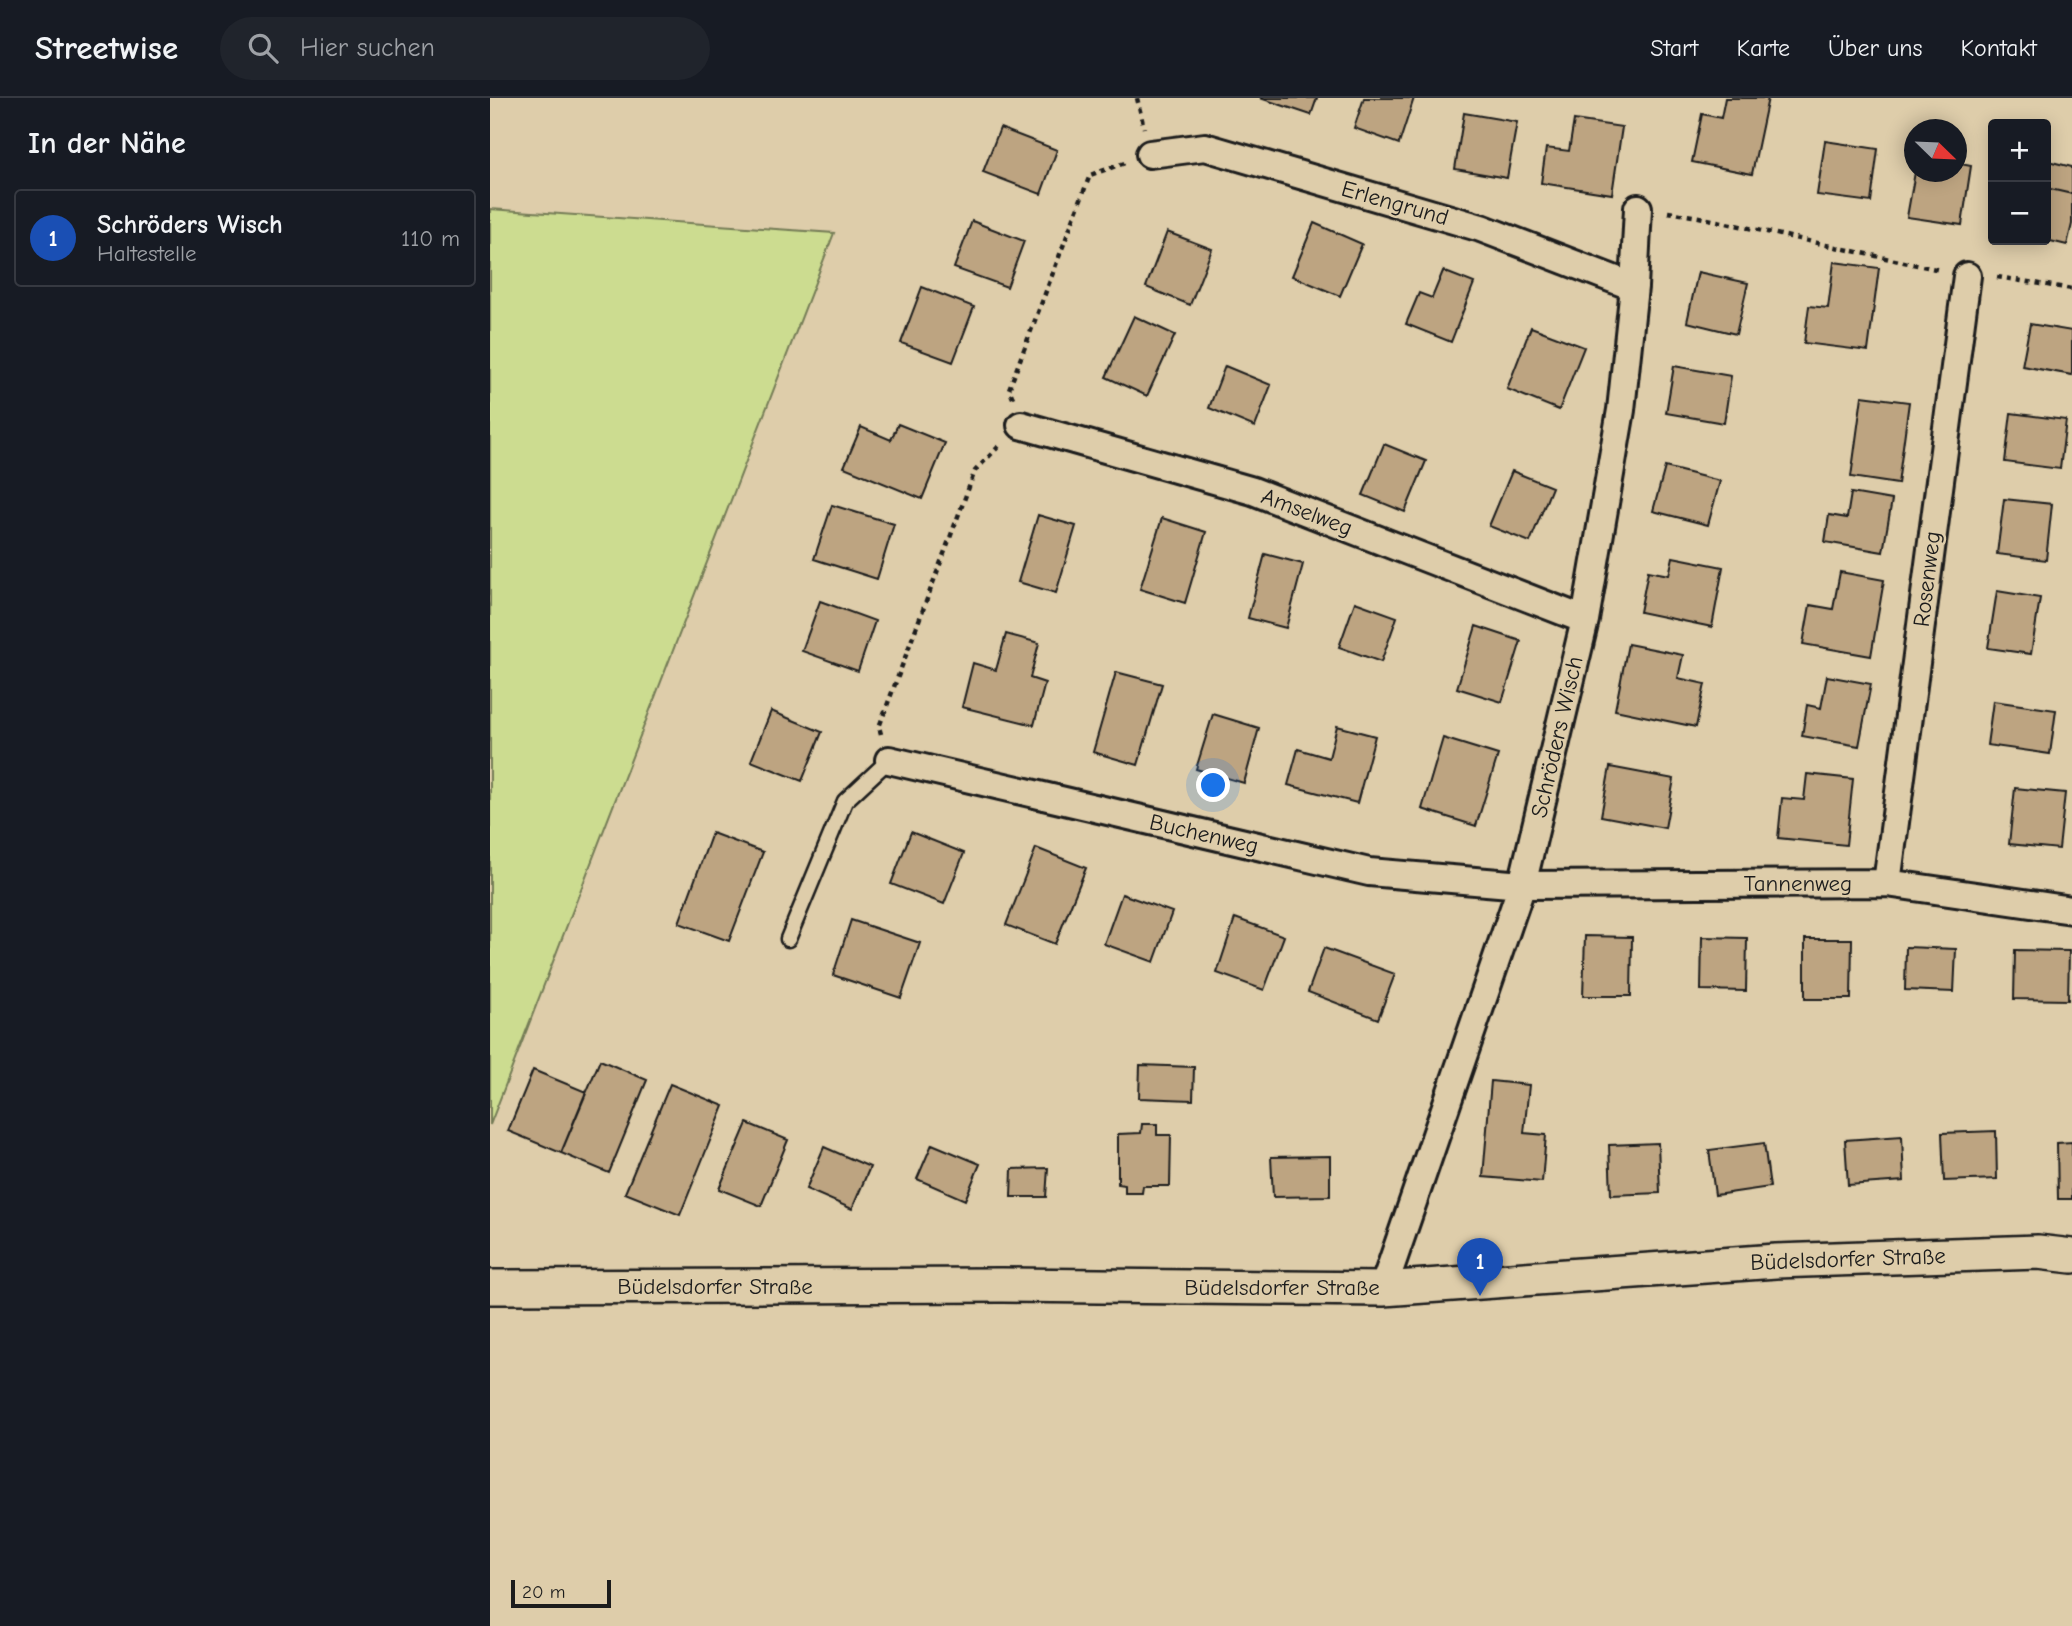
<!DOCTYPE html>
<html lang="de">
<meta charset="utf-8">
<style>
body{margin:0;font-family:"Comic Neue",sans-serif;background:#20242c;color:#f1f3f6}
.controls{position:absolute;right:21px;top:21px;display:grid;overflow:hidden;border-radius:7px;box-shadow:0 4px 18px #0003}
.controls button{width:63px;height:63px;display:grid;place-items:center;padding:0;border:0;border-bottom:2px solid #363941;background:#171b24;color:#f1f3f6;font:35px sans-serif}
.compass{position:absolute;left:1414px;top:21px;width:63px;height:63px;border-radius:50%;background:#171b24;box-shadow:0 4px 18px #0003;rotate:113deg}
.scale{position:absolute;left:21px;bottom:18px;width:100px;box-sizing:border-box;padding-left:7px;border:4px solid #1c1c1c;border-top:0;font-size:19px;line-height:24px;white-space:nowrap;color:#1c1c1c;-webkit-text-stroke:5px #decdaa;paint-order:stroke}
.you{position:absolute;left:724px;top:688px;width:24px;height:24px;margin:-18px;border:5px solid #fff;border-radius:50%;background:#1a73e8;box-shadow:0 0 0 10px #1a73e833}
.badge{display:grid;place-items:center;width:46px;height:46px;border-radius:50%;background:#db2777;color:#fff;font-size:23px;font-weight:700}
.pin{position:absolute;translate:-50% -58px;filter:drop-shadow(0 2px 4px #0008)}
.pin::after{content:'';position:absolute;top:37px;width:24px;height:21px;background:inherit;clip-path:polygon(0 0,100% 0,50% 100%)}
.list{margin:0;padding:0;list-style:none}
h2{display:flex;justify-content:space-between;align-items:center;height:91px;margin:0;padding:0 28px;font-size:30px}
h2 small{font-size:23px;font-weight:400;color:#9ea1a6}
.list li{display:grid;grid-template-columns:46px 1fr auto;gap:21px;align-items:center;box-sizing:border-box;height:98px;margin:0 14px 14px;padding:0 14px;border:2px solid #363941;border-radius:7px}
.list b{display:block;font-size:26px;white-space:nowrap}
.list p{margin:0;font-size:23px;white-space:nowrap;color:#9ea1a6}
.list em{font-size:23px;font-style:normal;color:#9ea1a6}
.icon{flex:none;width:38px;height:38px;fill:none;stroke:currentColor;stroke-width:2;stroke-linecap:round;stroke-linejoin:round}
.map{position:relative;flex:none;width:1582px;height:1528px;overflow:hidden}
header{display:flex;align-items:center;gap:42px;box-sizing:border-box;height:98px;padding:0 35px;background:#171b24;border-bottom:2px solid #363941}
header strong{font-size:33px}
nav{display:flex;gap:38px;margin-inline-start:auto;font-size:24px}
.search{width:490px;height:63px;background:#20242c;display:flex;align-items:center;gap:18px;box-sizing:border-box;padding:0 24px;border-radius:38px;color:#9ea1a6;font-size:26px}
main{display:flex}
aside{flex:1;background:#171b24}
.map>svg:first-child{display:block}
.green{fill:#ccdc90;stroke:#747c56;stroke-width:2}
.building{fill:#bda481;stroke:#1c1c1c;stroke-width:2}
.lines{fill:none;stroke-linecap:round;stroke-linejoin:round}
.service-casing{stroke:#1c1c1c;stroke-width:19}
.minor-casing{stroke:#1c1c1c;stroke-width:32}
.tertiary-casing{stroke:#1c1c1c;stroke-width:38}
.path{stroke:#1c1c1c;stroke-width:4.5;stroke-dasharray:5 5;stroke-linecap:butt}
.service{stroke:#decdaa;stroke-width:14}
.minor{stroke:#decdaa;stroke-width:26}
.tertiary{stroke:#decdaa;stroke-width:33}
.labels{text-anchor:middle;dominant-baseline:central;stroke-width:5;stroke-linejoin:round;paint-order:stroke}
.street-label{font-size:23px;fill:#1c1c1c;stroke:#decdaa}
</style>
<header>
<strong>Streetwise</strong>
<div class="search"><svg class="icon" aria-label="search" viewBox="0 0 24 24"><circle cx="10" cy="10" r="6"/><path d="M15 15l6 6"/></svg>Hier suchen</div>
<nav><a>Start</a><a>Karte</a><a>Über uns</a><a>Kontakt</a></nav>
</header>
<main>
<aside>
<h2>In der Nähe<small></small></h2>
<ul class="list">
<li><span class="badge" style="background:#1a4fb4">1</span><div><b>Schröders Wisch</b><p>Haltestelle</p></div><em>110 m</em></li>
</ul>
</aside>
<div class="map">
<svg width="1582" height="1528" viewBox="0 0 1582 1528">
<rect width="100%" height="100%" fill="#decdaa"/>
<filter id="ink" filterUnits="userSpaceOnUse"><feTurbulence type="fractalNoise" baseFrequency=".0143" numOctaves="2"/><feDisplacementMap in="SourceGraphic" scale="14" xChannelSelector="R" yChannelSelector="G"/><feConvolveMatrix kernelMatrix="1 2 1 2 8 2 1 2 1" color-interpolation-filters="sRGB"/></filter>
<g filter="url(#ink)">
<path class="green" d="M 0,111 L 344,135 L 0,1027 Z"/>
<path class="building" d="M 770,0 L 827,0 L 821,17 Z
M 874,0 L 924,0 L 909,46 L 864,30 Z
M 1235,0 L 1278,0 L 1262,76 L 1202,64 L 1212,16 L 1231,20 Z
M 974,15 L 1027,24 L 1017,80 L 965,71 Z
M 1084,22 L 1132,29 L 1122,96 L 1051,85 L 1056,50 L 1079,53 Z
M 510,30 L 567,52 L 551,96 L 493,74 Z
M 1335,43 L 1388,51 L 1381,104 L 1327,97 Z
M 1558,63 L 1582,69 L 1582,96 L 1556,90 Z
M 1466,65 L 1481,68 L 1472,127 L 1417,119 L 1425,74 L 1466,74 Z
M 1556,90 L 1582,96 L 1582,126 L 1577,147 L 1556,142 Z
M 482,123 L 534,143 L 517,189 L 464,170 Z
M 824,125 L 872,146 L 850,198 L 802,178 Z
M 677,134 L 722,151 L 700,207 L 656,189 Z
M 1344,164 L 1389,170 L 1378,253 L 1314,245 L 1319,208 L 1338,210 Z
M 953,173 L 984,185 L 961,244 L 916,226 L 929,195 L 942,200 Z
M 1208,174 L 1258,185 L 1246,236 L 1197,224 Z
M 432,189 L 484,209 L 463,264 L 411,245 Z
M 644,218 L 685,237 L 657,298 L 616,279 Z
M 1540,226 L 1582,233 L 1582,277 L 1532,268 Z
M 1041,229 L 1094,249 L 1069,312 L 1017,291 Z
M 735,268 L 781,287 L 765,329 L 719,310 Z
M 1184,268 L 1241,278 L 1234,325 L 1176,315 Z
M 1372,298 L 1419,304 L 1408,386 L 1361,379 Z
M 1521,315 L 1576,322 L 1570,371 L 1515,364 Z
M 408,326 L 455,345 L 432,401 L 354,369 L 371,329 L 401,342 Z
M 894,346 L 936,363 L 915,414 L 873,397 Z
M 1175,369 L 1230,383 L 1218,427 L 1163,413 Z
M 1022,373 L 1062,389 L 1040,444 L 999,428 Z
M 1361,395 L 1402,402 L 1393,454 L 1335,444 L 1339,417 L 1357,420 Z
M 1514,401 L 1562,406 L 1556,462 L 1507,456 Z
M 342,407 L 404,426 L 387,481 L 324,461 Z
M 548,417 L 586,428 L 566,495 L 528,484 Z
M 672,420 L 716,434 L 695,505 L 650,491 Z
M 775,456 L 813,466 L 796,530 L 758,520 Z
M 1183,459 L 1233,469 L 1222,529 L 1150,514 L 1158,473 L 1179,477 Z
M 1350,474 L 1394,482 L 1381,558 L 1313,546 L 1320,507 L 1343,511 Z
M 1507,493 L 1550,500 L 1541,556 L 1498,550 Z
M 330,503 L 385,523 L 368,573 L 312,553 Z
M 865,504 L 907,519 L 891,564 L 849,549 Z
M 986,528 L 1031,543 L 1012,604 L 967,590 Z
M 516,536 L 549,545 L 540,580 L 555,585 L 544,627 L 472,609 L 483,565 L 506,572 Z
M 1138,546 L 1193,557 L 1188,580 L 1215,586 L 1206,629 L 1125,612 Z
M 626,574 L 672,586 L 648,667 L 603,654 Z
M 1337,578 L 1381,586 L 1369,648 L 1312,638 L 1317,607 L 1331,610 Z
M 1503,603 L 1566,612 L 1560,656 L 1497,647 Z
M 281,613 L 332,634 L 312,683 L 261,663 Z
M 723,616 L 769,630 L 754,685 L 706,671 Z
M 847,628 L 885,638 L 867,705 L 798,687 L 808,651 L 839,660 Z
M 953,640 L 1008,657 L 986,728 L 932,711 Z
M 1120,669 L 1184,681 L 1175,730 L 1111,718 Z
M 1317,676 L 1363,681 L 1356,747 L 1288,740 L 1292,700 L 1314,702 Z
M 1525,690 L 1575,695 L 1569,751 L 1519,746 Z
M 421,734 L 474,755 L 454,806 L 401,786 Z
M 222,735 L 273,754 L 239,843 L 189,825 Z
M 546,750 L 596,770 L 565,846 L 516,827 Z
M 632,796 L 682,814 L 664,864 L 614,846 Z
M 745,820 L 794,838 L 774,892 L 727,875 Z
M 361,822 L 430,845 L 411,900 L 343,877 Z
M 1095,838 L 1142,839 L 1141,898 L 1093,898 Z
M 1212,839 L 1257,840 L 1256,893 L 1211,892 Z
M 1315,841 L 1362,841 L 1361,901 L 1315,901 Z
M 1416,849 L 1466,851 L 1464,894 L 1415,892 Z
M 834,850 L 905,876 L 888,921 L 818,894 Z
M 1525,852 L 1579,853 L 1578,902 L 1524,901 Z
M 110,962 L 157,982 L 119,1075 L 71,1055 Z
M 650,967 L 704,969 L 703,1002 L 649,1000 Z
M 43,972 L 96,994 L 71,1055 L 18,1033 Z
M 1001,983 L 1039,987 L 1034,1035 L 1056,1037 L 1052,1084 L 993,1079 Z
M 180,986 L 234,1008 L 190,1117 L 135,1095 Z
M 257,1025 L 298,1042 L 271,1108 L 229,1091 Z
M 652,1026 L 667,1026 L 667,1037 L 681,1037 L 680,1088 L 653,1088 L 652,1095 L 635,1095 L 635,1087 L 628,1086 L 628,1036 L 651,1035 Z
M 1506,1033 L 1507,1081 L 1454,1083 L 1452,1035 Z
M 1412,1038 L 1414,1083 L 1358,1087 L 1355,1042 Z
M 1582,1044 L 1582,1101 L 1568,1101 L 1567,1045 Z
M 1168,1045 L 1170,1095 L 1121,1097 L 1119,1047 Z
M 1274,1045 L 1280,1089 L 1225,1097 L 1219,1052 Z
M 442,1046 L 490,1066 L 475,1102 L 427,1081 Z
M 334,1049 L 380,1069 L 362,1111 L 316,1091 Z
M 840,1058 L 840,1098 L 783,1099 L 781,1059 Z
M 558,1070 L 556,1099 L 521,1099 L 522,1071 Z"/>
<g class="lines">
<defs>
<path id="service" d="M 298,841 L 355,703 L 399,662"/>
<path id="minor" d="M 660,56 L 715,49 L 991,130 L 1144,189
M 531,327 L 763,393 L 1095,522
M 399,662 L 879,774 L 1032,787 L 1397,785 L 1582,812
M 1397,785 L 1477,178
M 893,1191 L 1032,787 L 1095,522 L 1131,312 L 1144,189 L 1148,110"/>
<path id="tertiary" d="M 0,1189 L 512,1187 L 893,1191 L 1286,1163 L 1548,1154 L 1582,1158"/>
</defs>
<use href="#service" class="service-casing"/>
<use href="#minor" class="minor-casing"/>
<use href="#tertiary" class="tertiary-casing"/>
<path class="path" d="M 647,0 L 654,30
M 1178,114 L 1209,119 L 1450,172
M 1507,179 L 1582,191
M 523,300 L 519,291 L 600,77 L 635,65
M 391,636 L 389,629 L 485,373 L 510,347"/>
<use href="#service" class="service"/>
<use href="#minor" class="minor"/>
<use href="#tertiary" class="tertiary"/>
</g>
</g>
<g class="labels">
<g class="street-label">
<text transform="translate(905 105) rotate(16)">Erlengrund</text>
<text transform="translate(817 414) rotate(21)">Amselweg</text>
<text transform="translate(1437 481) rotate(-83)">Rosenweg</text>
<text transform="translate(1067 639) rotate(-77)">Schröders Wisch</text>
<text transform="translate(714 736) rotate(13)">Buchenweg</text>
<text x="1308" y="785">Tannenweg</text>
<text transform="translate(1358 1161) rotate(-2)">Büdelsdorfer Straße</text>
<text x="225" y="1188">Büdelsdorfer Straße</text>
<text x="792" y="1189">Büdelsdorfer Straße</text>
</g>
</g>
</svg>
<div class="controls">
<button>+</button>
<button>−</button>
</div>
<svg class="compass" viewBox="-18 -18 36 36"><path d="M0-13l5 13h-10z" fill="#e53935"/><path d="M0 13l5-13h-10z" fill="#9ea1a6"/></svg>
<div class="scale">20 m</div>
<div class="you"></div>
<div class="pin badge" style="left:990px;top:1198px;background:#1a4fb4">1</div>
</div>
</main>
